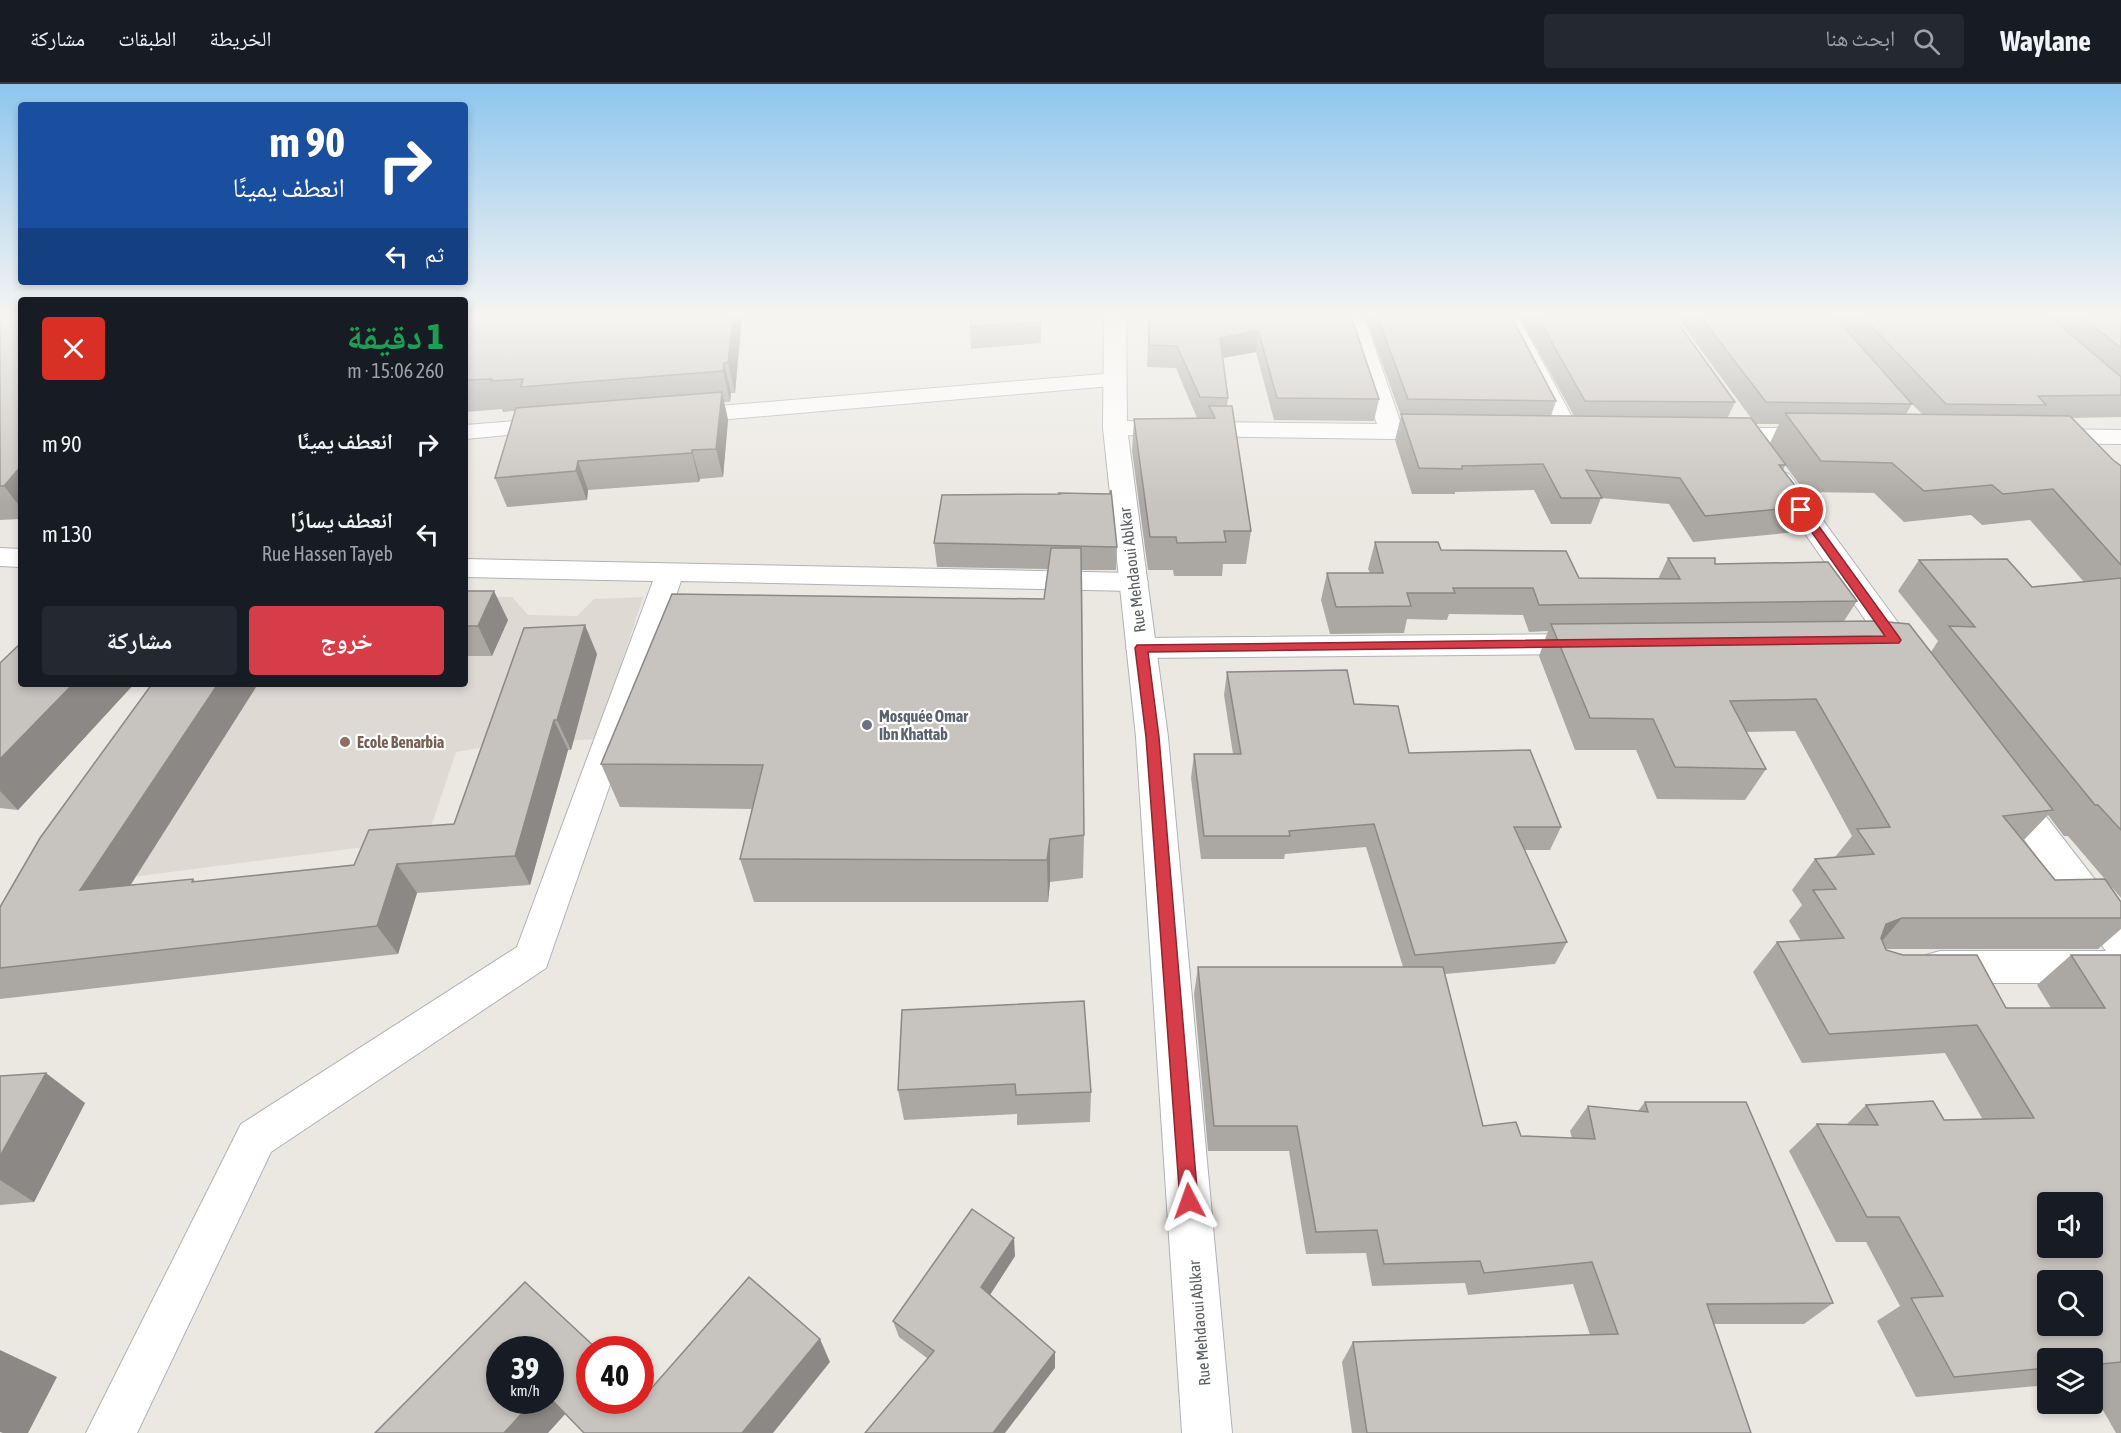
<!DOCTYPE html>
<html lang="ar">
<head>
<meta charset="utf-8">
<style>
	:root { --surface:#171b24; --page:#242831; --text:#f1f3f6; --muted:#9ea1a6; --line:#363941; --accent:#d73c49 }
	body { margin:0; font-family:"Asap Condensed","Noto Naskh Arabic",sans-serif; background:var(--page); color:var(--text); direction:rtl; height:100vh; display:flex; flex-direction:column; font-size:22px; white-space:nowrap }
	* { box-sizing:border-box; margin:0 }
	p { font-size:20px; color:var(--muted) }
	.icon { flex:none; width:33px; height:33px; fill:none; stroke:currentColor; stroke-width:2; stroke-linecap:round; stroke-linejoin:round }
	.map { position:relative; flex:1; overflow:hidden; direction:ltr }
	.details { position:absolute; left:18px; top:213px; width:450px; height:390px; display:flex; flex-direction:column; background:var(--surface); border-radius:6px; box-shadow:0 3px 9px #0003; direction:rtl }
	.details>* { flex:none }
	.top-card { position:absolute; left:18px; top:18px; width:450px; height:183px; border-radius:6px; box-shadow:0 3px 9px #0003; direction:rtl; background:#1a4fa0; color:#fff; overflow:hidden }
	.tools { position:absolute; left:2037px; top:1108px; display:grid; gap:12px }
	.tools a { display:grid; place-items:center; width:66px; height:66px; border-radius:6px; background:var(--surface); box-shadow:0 3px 9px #0003; font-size:30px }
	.speed { position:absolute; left:486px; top:1252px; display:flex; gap:12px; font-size:30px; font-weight:700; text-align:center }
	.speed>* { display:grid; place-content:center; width:78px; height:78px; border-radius:50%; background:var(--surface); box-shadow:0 3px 9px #0003; line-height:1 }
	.speed small { font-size:15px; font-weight:400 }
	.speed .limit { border:9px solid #d22; background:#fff; color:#111 }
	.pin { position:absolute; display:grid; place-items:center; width:51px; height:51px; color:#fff; margin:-26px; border:3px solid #fff; border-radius:50%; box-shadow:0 2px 6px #0007 }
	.me { position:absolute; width:66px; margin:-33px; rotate:356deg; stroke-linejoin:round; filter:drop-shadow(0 0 4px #0008) }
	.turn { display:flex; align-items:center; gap:21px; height:126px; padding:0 24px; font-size:27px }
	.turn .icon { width:78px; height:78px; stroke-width:2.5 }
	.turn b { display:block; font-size:42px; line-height:51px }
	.then { display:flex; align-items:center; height:57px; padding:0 24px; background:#0003; gap:12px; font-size:22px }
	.round { display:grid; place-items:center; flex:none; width:63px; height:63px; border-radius:6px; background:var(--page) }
	.head { display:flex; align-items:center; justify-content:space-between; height:102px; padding:0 24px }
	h1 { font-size:36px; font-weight:800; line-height:45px; color:#1e9e55 }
	.button { display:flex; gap:12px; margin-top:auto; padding:12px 24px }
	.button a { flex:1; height:69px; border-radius:6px; background:var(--accent); color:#fff; font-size:24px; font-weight:800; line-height:69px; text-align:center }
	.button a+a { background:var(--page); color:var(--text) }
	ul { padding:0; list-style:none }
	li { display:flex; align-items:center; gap:18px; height:90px; padding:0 24px }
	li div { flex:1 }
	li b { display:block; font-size:22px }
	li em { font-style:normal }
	header { display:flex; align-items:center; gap:36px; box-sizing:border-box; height:84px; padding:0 30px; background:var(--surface); border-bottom:2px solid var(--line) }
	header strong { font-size:28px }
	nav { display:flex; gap:33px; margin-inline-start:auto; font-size:21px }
	.search { width:420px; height:54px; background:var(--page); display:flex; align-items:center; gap:15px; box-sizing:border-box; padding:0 21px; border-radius:6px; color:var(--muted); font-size:22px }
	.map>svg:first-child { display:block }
	.education { fill:#ded9d3 }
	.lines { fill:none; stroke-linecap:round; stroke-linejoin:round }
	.street-casing { stroke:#afb3b6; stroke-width:2 }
	.secondary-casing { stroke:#aeb2b6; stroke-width:2 }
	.street { fill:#fff; fill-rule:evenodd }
	.secondary { fill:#fff; fill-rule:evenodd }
	.wall { fill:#aba8a3; fill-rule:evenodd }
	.shaded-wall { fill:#8b8885 }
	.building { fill:#c7c3be; stroke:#8b8885; stroke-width:1.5; fill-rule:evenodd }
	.route { fill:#d73c49; stroke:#8c272f; stroke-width:1.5 }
	.worship-dot { fill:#6b7280; stroke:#fff; stroke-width:2 }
	.education-dot { fill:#8d6e63; stroke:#fff; stroke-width:2 }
	.labels { text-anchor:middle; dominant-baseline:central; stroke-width:4.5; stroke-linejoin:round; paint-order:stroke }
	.street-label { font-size:16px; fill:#5a5e61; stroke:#fff }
	.worship-label { font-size:16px; font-weight:bold; fill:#5b616d; stroke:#fff; text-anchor:start }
	.education-label { font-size:16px; font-weight:bold; fill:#785e54; stroke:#fff; text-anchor:start }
</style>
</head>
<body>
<header>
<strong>Waylane</strong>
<div class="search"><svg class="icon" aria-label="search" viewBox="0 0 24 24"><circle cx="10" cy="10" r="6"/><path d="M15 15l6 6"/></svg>ابحث هنا</div>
<nav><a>الخريطة</a><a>الطبقات</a><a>مشاركة</a></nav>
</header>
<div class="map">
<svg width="2121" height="1349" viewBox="0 0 2121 1349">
	<rect width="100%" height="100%" fill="#ebe8e2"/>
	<!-- education -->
	<polygon class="education" points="465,513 512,513 528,531 577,532 594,515 643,513 597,655 497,661 456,668 427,755 39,805 185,600 465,600"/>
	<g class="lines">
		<!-- street casing -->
		<g class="street-casing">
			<g id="street">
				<polygon points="1342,232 1364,232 1401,340 1450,343 1453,348 1450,353 1441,355 1392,355 1115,351 1106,349 1103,344 1106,339 1115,337 1377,340"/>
				<polygon points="1496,232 1518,232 1581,350 1578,355 1569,357 1560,355 1557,350"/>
				<polygon points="1115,289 1123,291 1127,296 1123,301 683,339 675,337 671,332 675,327 683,325"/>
				<polygon points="554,334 563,336 566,341 563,346 465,355 465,341"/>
				<polygon points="1718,344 1819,344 1828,346 1831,351 1828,356 1819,358 1718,358 1709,356 1706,351 1709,346"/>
				<polygon points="2045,345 2121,346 2121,360 2045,359 2036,357 2033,352 2036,347"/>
				<polygon points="1780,387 1789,390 1918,566 1922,573 1918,580 1907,583 1896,580 1767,395 1771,390"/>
				<polygon points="0,464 21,465 21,483 0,482"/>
				<polygon points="465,475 1134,489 1144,492 1148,498 1144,504 1134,507 681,497 546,884 271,1068 137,1349 86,1349 241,1040 517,863 653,497 465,493"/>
				<polygon points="1587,550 1598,553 1602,560 1598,567 1587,570 1141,574 1130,571 1126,564 1130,557 1141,554"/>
				<polygon points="2008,695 2020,699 2121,829 2121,899 1940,899 1926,895 1921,883 1926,871 1940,867 2106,867 1996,717 1991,708 1996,699"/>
			</g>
		</g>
		<!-- secondary casing -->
		<g class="secondary-casing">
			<polygon id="secondary" points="1104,232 1126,232 1127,344 1168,653 1232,1349 1182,1349 1136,653 1103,344"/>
		</g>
		<!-- street -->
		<use href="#street" class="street"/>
		<!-- secondary -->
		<use href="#secondary" class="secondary"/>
	</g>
	<!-- wall -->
	<g class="wall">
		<polygon points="0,232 21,232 21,435 0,436"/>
		<polygon points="465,232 742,232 735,309 731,309 730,318 724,318 728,336 723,393 700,395 699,398 588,406 587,416 507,423 495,394 515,327 503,328 502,325 465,328"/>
		<polygon points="1149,232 1351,232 1379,315 1374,337 1274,336 1256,268 1223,274 1228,314 1227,322 1251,447 1246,480 1223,480 1222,492 1174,492 1173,486 1148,486 1132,367 1134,335 1197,334 1176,284 1147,283"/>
		<path d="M 1365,232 L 1511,232 L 1556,317 L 1551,332 L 1574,332 L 1519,232 L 1673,232 L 1735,318 L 1728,333 L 1751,334 L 1676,232 L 2121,232 L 2121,333 L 2072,334 L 2113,376 L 2121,382 L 2121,814 L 2068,752 L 2064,752 L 2048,731 L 2023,757 L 2055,796 L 2121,818 L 2121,845 L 2098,865 L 1886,865 L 1886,866 L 2006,924 L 2051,924 L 2037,901 L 2071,871 L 2121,871 L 2121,1349 L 2116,1349 L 2092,1307 L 2092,1275 L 2048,1275 L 2048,1301 L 1916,1313 L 1877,1237 L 1900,1222 L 1866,1158 L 1836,1158 L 1789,1067 L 1817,1040 L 1846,1041 L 1866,1021 L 1944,1036 L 1983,1036 L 1945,969 L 1802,979 L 1753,888 L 1777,858 L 1801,857 L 1789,837 L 1802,821 L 1792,806 L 1815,775 L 1835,773 L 1852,752 L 1795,647 L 1746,648 L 1766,685 L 1745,716 L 1657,715 L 1636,666 L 1575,666 L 1539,572 L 1548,547 L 1529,548 L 1523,531 L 1449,530 L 1447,536 L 1407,535 L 1404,549 L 1330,550 L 1321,516 L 1327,489 L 1370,489 L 1368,485 L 1375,458 L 1441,466 L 1579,494 L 1658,495 L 1668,474 L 1715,480 L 1857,517 L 1844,537 L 1931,568 L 1938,557 L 1898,507 L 1919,476 L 2032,503 L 2084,498 L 2030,436 L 1982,441 L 1971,431 L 1904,438 L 1874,409 L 1805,408 L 1785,381 L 1783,386 L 1811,422 L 1797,448 L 1693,458 L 1669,420 L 1601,414 L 1591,440 L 1551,440 L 1534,406 L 1455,408 L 1455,410 L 1412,410 L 1395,356 L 1401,332 ZM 1912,320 L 1922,330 L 1906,330 ZM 1756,340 L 1779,340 L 1770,359 Z"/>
		<polygon points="1041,238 1041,259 971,265 970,243"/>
		<polygon points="934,459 1117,463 1116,486 1082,486 1084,751 1083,794 1050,798 1048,818 754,818 740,775 753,725 620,723 601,680 1044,515 1048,485 937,483"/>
		<polygon points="465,507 508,536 492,572 465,572"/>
		<polygon points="597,570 571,666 568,666 530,801 417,809 398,870 0,915 0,823 130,801 193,795 196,798 354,781 454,740"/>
		<polygon points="0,579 21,600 134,600 18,726 0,724"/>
		<polygon points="1227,588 1354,620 1409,669 1561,743 1550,766 1524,766 1567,858 1555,880 1445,890 1483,1042 1521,1052 1572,1054 1570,1047 1588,1022 1638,1027 1645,1018 1833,1219 1804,1240 1714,1240 1751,1349 1352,1349 1342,1278 1353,1258 1590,1251 1573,1200 1468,1211 1465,1199 1372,1202 1366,1169 1306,1170 1289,1067 1208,1067 1194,910 1198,883 1403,883 1366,763 1285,770 1284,775 1201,775 1191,694 1194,670 1233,670 1224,611"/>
		<polygon points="902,926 1091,1008 1090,1038 1017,1041 1017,1030 904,1036 898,1006"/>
		<polygon points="0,992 85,1019 34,1118 0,1121"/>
		<polygon points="1015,1172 990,1211 1055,1268 1055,1284 927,1274 899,1253 893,1237"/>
	</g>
	<!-- shaded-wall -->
	<g class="shaded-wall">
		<polygon points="733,232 742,232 735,309 728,279"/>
		<polygon points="1258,246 1256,268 1217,275 1220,254"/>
		<polygon points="724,279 731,309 730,318 723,287"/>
		<polygon points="722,308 728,336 723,393 716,365"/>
		<polygon points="692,366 700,395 699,398 692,369"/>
		<polygon points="578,377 588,406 587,416 576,387"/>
		<polygon points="21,382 21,424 4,402"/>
		<polygon points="494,507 508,536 492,572 478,542"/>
		<polygon points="585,541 597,570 571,666 557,636"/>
		<polygon points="73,600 134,600 18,726 0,707 0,675"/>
		<polygon points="218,600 258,600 109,835 80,806"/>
		<polygon points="554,636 568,666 530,801 515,772"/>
		<polygon points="1050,755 1050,798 1048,818 1047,776"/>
		<polygon points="397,780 417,809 398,870 377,842"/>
		<polygon points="1902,834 1875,865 1886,840"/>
		<polygon points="46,989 85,1019 34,1118 0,1096 0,1072"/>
		<polygon points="1014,1154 1015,1172 984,1220 981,1203"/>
		<polygon points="820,1255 830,1278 773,1349 742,1349"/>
		<polygon points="0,1266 57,1293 28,1349 3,1349 0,1348"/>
		<polygon points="1055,1268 1055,1284 1005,1349 993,1349"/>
		<polygon points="550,1313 567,1328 548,1349 504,1349 533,1317 550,1317"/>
	</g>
	<!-- building -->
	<g class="building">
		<polygon points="0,232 21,232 21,382 4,402 0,402"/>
		<polygon points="465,232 733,232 728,279 724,279 723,287 521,303 523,295 491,297 492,295 465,296"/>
		<polygon points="971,232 1040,232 1041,238 970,243"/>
		<polygon points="1149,232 1351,232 1379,315 1277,314 1258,246 1220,254 1228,314 1200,313 1177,262 1149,261"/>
		<polygon points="1377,232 1511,232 1556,317 1408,315"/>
		<polygon points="1537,232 1673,232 1735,318 1585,317"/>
		<polygon points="1700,232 1834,232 1912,320 1766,318"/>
		<polygon points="1862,232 2049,232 2121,293 2121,311 2038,312 2046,321 1946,320"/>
		<polygon points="2081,232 2121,232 2121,264"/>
		<polygon points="722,308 716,365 692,366 692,369 578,377 576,387 495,394 516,324"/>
		<polygon points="1209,322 1232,322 1251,447 1224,447 1226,458 1177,459 1176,453 1150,453 1134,335 1215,334"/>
		<polygon points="1785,329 2070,332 2113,376 2121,382 2121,481 2053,405 2003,410 1992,401 1924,407 1892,379 1821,377"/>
		<polygon points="1401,330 1751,334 1786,381 1779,381 1811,422 1705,432 1680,394 1586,386 1602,414 1561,414 1543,380 1462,382 1462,385 1419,384"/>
		<polygon points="1111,406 1117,463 934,459 942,411 1060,410 1059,409 1110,410"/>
		<polygon points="1375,458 1438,458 1441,466 1566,467 1579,494 1680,495 1668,474 1715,474 1715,480 1828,478 1857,517 1539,521 1533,504 1453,504 1455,509 1407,509 1411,522 1336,523 1327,489 1383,489"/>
		<polygon points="1051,464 1081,464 1084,751 1050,755 1047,776 740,775 763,681 601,680 672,510 1044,515"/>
		<polygon points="2007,475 2032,503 2121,494 2121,746 2098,721 2095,721 1949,542 1975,543 1919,476"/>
		<polygon points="465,507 494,507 478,542 465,542"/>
		<path d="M 1878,537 L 1909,540 L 2053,726 L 2003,732 L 2055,796 L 2105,795 L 2121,818 L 2121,834 L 1902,834 L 1886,840 L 1881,854 L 1886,866 L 1903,871 L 1977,871 L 2006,924 L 2105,924 L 2071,871 L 2121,871 L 2121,1278 L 2092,1281 L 2092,1275 L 2048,1275 L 2048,1284 L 1954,1293 L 1911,1214 L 1943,1212 L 1899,1133 L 1867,1133 L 1817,1040 L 1878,1041 L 1866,1021 L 1933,1017 L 1944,1036 L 2034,1034 L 1977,941 L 1829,950 L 1777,858 L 1844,854 L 1813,806 L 1836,805 L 1815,775 L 1874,770 L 1857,745 L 1890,743 L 1816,615 L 1730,617 L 1766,685 L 1675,683 L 1653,635 L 1590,634 L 1551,540 ZM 2048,1119 L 2092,1119 L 2092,1164 L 2048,1164 ZM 2048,1197 L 2092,1197 L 2092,1242 L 2048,1242 Z"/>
		<polygon points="585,541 557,636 554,636 515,772 397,780 377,842 0,884 0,823 40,754 152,600 218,600 80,806 193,795 192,798 354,781 369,746 454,740 524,544"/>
		<polygon points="21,559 21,600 73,600 0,675 0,579"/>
		<polygon points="1347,586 1354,620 1398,622 1409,669 1530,666 1561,743 1514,743 1567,858 1415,871 1374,740 1289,747 1290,752 1204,752 1194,670 1241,670 1227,588"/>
		<polygon points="1198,883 1443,883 1483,1042 1516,1038 1521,1052 1595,1055 1588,1022 1648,1028 1645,1018 1746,1018 1833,1219 1707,1220 1751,1349 1367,1349 1353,1258 1618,1250 1592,1178 1484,1189 1480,1177 1384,1180 1377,1146 1316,1148 1297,1042 1214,1042"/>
		<polygon points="1084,917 1091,1008 1016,1011 1015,1000 898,1006 902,926"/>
		<polygon points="46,989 0,1072 0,992"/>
		<polygon points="972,1125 1014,1154 981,1203 1055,1268 993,1349 865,1349 934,1267 893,1237"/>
		<polygon points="749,1193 820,1255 742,1349 584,1349 550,1314 550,1266 500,1266 500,1317 533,1317 504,1349 375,1349 525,1198 598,1266 590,1266 590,1317 640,1317 640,1299 649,1307"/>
	</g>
	<!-- sky -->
	<linearGradient id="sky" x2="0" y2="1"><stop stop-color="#8ec6ee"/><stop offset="0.55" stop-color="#f6f5f2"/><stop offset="1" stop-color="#f6f5f2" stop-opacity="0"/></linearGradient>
	<rect width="2121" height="421" fill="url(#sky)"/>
	<!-- route -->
	<polygon class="route" points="1801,422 1805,423 1899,553 1901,556 1899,559 1148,568 1159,653 1198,1117 1196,1124 1189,1126 1183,1124 1180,1117 1146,653 1135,564 1137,561 1885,552 1796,426"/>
	<!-- markers -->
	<circle class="worship-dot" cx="867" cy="641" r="6"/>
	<circle class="education-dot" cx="345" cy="658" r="6"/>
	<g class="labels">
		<!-- street labels -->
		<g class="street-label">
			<text transform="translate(1132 486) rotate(-97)">Rue Mehdaoui Ablkar</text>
			<text transform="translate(1199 1239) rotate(-95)">Rue Mehdaoui Ablkar</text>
		</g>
		<!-- worship labels -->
		<g class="worship-label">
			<text x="879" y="632">Mosquée Omar<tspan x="879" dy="18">Ibn Khattab</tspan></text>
		</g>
		<!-- education labels -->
		<g class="education-label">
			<text x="357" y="658">Ecole Benarbia</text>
		</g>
	</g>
</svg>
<div class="tools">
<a><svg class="icon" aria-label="sound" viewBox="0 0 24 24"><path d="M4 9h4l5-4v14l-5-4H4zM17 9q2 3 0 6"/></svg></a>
<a><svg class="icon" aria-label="search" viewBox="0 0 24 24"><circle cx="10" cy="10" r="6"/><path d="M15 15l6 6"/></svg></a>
<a><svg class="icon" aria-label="layers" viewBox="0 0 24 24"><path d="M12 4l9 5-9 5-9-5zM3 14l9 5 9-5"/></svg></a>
</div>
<div class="speed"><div>39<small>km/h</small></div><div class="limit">40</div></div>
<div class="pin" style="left:1801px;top:426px;background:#d93025"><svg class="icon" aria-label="arrive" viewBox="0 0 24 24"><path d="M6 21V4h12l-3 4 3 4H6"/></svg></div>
<svg class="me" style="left:1189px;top:1117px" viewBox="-20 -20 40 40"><path d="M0-17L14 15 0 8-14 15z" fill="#d73c49" stroke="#fff" stroke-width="4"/></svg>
<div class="top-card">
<div class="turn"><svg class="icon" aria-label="right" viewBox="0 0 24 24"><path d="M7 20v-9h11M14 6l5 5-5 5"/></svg><div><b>90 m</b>انعطف يمينًا</div></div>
<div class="then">ثم<svg class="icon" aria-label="left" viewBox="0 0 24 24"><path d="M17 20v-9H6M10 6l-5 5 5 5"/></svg></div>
</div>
<section class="details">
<div class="head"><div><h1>1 دقيقة</h1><p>260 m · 15:06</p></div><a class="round" style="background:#d93025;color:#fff"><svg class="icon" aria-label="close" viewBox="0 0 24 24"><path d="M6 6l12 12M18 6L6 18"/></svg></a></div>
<ul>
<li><svg class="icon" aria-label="right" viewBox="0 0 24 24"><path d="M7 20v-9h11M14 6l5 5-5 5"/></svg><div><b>انعطف يمينًا</b></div><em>90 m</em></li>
<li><svg class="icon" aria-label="left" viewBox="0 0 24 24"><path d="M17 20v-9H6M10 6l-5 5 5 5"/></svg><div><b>انعطف يسارًا</b><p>Rue Hassen Tayeb</p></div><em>130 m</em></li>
</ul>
<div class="button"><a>خروج</a><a>مشاركة</a></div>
</section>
</div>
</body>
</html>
